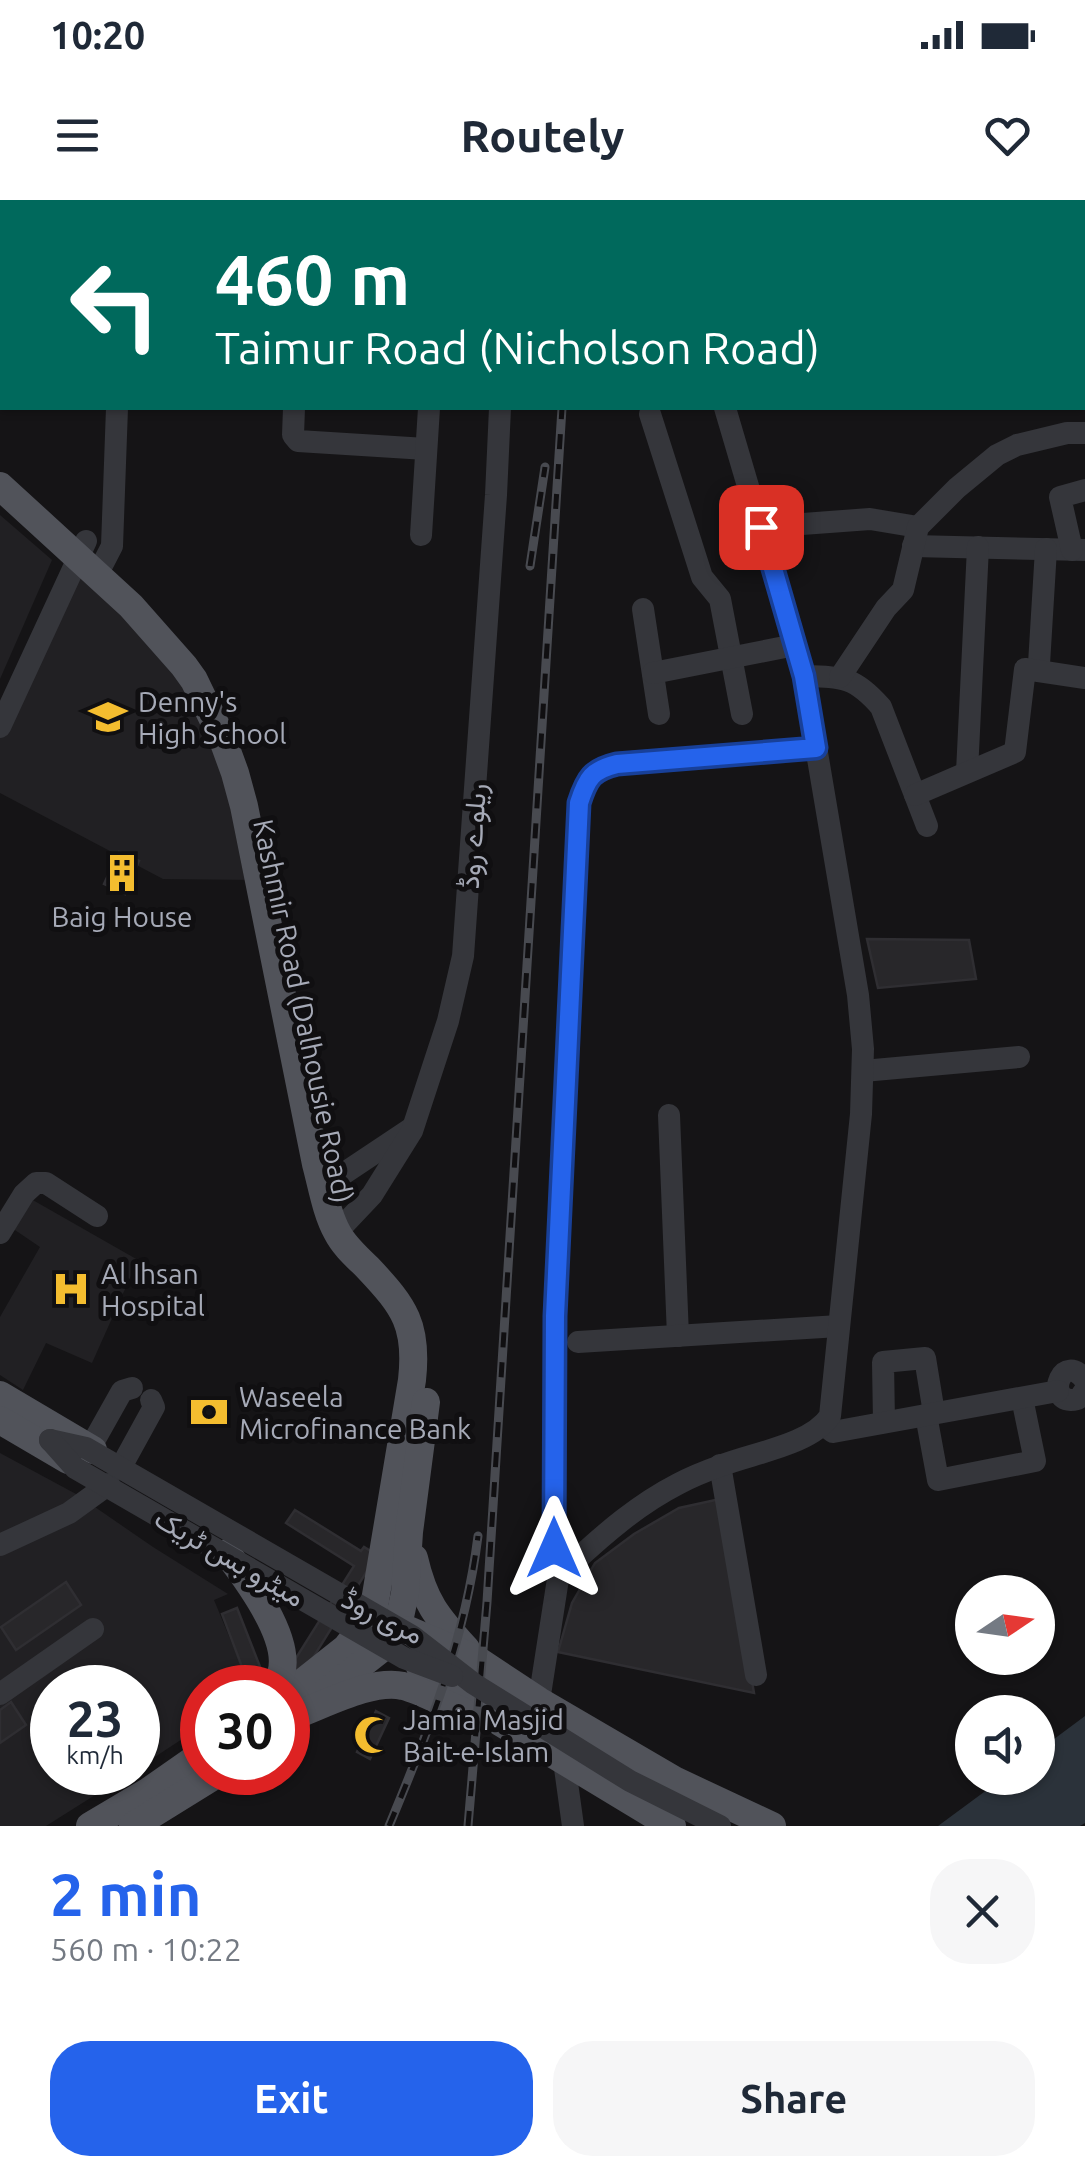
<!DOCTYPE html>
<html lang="en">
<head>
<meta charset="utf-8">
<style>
	:root { --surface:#fff; --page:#f6f6f7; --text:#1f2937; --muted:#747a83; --accent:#2563eb }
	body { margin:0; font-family:Ubuntu,Vazirmatn,sans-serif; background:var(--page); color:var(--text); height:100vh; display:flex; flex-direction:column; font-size:38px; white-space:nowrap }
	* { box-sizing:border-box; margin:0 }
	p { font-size:32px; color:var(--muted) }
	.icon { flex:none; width:55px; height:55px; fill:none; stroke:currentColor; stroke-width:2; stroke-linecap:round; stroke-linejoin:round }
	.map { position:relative; height:1626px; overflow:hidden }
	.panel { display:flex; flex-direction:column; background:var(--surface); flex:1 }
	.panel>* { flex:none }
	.guide { position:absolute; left:0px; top:0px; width:1085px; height:210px; box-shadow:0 2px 8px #0004; background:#00695c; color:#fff; overflow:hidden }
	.needle { width:65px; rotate:77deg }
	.tools { position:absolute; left:955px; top:1375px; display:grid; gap:20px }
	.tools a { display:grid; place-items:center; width:100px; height:100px; border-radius:50%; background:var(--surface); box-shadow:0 2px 8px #0004; font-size:50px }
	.speed { position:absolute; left:30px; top:1465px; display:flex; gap:20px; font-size:50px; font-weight:700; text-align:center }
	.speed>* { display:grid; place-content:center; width:130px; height:130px; border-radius:50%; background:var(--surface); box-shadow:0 2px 8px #0004; line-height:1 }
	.speed small { font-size:25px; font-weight:400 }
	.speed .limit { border:15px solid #d22; background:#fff; color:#111 }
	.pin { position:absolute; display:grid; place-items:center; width:85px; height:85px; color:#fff; margin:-42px; border-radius:20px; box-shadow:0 5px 15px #0006 }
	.me { position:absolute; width:110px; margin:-55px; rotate:0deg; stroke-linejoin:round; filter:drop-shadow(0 0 8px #0008) }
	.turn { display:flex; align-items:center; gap:35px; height:210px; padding:0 50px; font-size:45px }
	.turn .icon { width:130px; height:130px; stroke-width:2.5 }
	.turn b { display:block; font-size:70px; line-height:85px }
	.round { display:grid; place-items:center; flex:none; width:105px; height:105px; border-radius:40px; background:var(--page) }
	.head { display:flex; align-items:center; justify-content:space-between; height:170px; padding:0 50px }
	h1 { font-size:60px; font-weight:600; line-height:75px; color:var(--accent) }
	.cta { display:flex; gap:20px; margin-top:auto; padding:20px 50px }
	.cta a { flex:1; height:115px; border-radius:40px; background:var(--accent); color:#fff; font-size:40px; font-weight:600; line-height:115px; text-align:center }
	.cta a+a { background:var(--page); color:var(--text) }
	.status { display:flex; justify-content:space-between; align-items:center; height:70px; padding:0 50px; background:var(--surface); direction:ltr }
	.status svg { height:28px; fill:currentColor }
	header { display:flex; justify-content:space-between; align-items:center; height:130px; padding:0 50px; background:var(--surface); font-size:45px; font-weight:600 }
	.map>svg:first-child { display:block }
	.built { fill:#212023 }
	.water { fill:#2b323a }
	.building { fill:#28272a; stroke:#2f2e32; stroke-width:2.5 }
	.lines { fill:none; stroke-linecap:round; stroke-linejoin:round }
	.minor { stroke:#35363b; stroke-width:22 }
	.major { stroke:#51535a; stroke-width:28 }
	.rail-casing { stroke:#484a50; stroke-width:9 }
	.rail { stroke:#100f11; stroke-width:5; stroke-dasharray:15; stroke-linecap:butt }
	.minor-bridge { stroke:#35363b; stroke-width:22 }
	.route-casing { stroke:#184099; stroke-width:25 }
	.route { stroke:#2563eb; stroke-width:18 }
	.labels { text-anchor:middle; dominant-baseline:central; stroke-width:10; stroke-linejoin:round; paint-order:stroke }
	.poi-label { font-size:28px; fill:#a6aab7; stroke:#100f11; text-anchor:start }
	.street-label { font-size:28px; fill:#a6aab7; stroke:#100f11 }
</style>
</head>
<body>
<div class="status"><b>10:20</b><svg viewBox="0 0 49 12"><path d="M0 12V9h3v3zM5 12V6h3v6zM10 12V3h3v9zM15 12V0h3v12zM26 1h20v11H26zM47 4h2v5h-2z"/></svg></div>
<header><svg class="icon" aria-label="menu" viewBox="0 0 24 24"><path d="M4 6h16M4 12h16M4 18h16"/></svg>Routely<svg class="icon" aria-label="heart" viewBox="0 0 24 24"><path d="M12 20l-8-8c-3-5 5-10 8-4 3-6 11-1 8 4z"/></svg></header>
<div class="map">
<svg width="1085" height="1626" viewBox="0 0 1085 1626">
	<rect width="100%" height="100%" fill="#151416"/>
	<!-- built -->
	<g class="built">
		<polygon points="0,315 52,360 0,479"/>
		<polygon points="78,357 184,466 260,680 163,679 0,593 0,525"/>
		<polygon points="31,999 138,1060 92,1163 46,1143 23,1190 0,1175 0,1117 40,1047 12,1028"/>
		<polygon points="0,1253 76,1294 153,1347 228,1394 214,1400 250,1487 202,1488 202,1526 138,1568 138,1488 52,1488 52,1572 130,1573 46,1626 0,1626"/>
	</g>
	<!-- water -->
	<polygon class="water" points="1085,1516 1085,1623 1080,1626 938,1626 1003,1578 1038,1578 1038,1551"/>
	<!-- building -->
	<g class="building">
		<polygon points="119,652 139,661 125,694 104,684"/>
		<polygon points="867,739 969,740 976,779 878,788"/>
		<polygon points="720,1299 754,1493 558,1452 572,1403 595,1363 634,1334 679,1308"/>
		<polygon points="295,1310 361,1351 364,1347 377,1355 296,1485 288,1488 250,1488 222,1414 237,1408 266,1482 286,1474 354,1366 286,1323"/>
		<polygon points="66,1382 81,1405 16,1450 1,1427"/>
		<polygon points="11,1502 26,1525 0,1543 0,1510"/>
		<polygon points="376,1511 389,1518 370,1559 357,1552"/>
	</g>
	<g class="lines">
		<!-- minor -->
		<g class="minor">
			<polyline points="206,0 249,2"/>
			<polyline points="342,0 342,2"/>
			<polyline points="861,0 861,2"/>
			<polyline points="979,0 980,2"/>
			<polyline points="126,2 127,0"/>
			<polyline points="532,2 535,0"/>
			<polyline points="627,2 627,0"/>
			<polyline points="0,4 2,5"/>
			<polyline points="1082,34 1085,34"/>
			<polyline points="1082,103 1085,120"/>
			<polyline points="294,208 293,235 298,241 426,249"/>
			<polyline points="650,214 702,377 720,399 742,514"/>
			<polyline points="761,327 870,319 918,327"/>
			<polyline points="421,335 429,208"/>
			<polyline points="913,346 1085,350"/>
			<polyline points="1072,350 1060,297 1085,290"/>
			<polyline points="97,375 112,346 117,208"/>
			<polyline points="643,409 659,514"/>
			<polyline points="1039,464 1046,349"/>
			<polyline points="653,473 795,445"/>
			<path d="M 804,476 C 843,477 855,477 881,507 L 927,626"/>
			<polyline points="840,477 886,408 903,390 918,327 957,288 997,255 1017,245 1067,233 1085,233"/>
			<polyline points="0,527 86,341"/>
			<polyline points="967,572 978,347"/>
			<polyline points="915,595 1015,552 1025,469 1085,478"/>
			<polyline points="863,871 1019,857"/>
			<polyline points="669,915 678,1136"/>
			<polyline points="321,982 337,978 412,928"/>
			<polyline points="337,1032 372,995 412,931 448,821 463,756 496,295 500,208"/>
			<polyline points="0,1033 24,994 36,983 46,983 97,1016"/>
			<polyline points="578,1142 839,1126"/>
			<path d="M 1085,1180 C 1063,1151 1045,1198 1071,1200 C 1080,1200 1081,1196 1085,1190"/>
			<polyline points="926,1215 938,1280 1035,1261 1022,1198"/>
			<polyline points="884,1222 883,1162 925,1158 934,1213"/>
			<polyline points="824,1225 833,1232 1058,1191"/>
			<polyline points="90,1248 122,1191 132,1188"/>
			<polyline points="720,1265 756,1475"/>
			<polyline points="121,1267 154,1207 151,1200"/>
			<polyline points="0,1345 69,1313 109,1284"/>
			<path d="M 560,1366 L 556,1357 L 554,1347 L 555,1116 L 579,603 C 587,578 592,571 617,563 L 816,548"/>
			<polyline points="0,1494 93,1429"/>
			<path d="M 539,1501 L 560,1366 L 573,1363 C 605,1333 639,1304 678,1284 C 691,1277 706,1271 720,1266 C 752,1253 811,1245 830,1216 L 861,914 L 863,849 L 858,795 L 804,476 L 725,208"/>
			<polyline points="564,1561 573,1626"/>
		</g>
		<!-- major -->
		<g class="major">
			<path d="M 0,286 L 131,406 L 184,466 L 194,480 L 223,540 L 235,573 L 244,606 L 316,964 C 322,986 326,1012 337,1032 C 344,1046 357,1057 368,1068 C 405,1107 418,1126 412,1180 L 373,1413 L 346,1448 L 288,1494"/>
			<polyline points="0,1195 93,1250"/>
			<polyline points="0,1220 68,1260"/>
			<path d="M 227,1353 C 247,1379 292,1439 281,1474 C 281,1475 274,1486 273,1488"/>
			<path d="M 414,1358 C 424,1402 437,1417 466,1449"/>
			<polyline points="398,1426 405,1393 409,1332 426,1202"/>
			<polyline points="408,1430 474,1458 539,1501 676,1581 772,1626"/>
			<polyline points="420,1467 500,1522 672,1626"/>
			<polyline points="321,1496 386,1445"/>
			<path d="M 296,1515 C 326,1504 372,1479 403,1486 C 423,1491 442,1503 462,1511"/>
			<polyline points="90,1626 149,1591 202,1554"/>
			<polyline points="133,1626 220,1572"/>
		</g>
		<!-- rail casing -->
		<g class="rail-casing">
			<g id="rail">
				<polyline points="562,2 562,0"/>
				<polyline points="585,2 585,0"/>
				<polyline points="530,366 545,267"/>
				<path d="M 389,1626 C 429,1530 465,1440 478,1336"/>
				<polyline points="468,1626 487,1402 562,208"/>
			</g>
		</g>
		<!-- rail -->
		<use href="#rail" class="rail"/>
		<!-- minor-bridge -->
		<g class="minor-bridge">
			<polyline points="50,1240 86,1248 412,1436 474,1484 630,1581 720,1626"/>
			<polyline points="50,1240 75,1268 404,1458 452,1476"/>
		</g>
	</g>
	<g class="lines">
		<!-- route casing -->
		<g class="route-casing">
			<path id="route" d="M 554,1348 L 555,1116 L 579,603 C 587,578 592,570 617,564 L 816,548 L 804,476 L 761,327"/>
		</g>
		<!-- route -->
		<use href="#route" class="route"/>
	</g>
	<!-- icons -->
	<defs>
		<g id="school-bare" transform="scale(3)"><path d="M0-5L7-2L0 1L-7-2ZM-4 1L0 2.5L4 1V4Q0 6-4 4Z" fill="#f4bd2f" stroke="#100f11" stroke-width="2.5" paint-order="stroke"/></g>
		<g id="building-bare" transform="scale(3)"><path d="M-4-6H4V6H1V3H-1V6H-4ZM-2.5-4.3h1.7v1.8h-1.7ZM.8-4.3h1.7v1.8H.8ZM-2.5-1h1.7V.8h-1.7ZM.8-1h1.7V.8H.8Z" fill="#f4bd2f" stroke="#100f11" stroke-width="2.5" paint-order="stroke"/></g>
		<g id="hospital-bare" transform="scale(3)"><path d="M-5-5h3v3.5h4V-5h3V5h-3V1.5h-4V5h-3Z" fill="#f4bd2f" stroke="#100f11" stroke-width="2.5" paint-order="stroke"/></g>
		<g id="bank-bare" transform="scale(3)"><path d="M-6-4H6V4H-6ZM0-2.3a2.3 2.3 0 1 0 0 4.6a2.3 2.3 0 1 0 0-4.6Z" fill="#f4bd2f" stroke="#100f11" stroke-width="2.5" paint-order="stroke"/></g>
		<g id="mosque-bare" transform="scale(3)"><path d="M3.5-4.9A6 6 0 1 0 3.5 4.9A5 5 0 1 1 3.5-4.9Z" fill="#f4bd2f" stroke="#100f11" stroke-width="2.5" paint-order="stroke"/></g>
	</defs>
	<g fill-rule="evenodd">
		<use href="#school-bare" x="108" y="517"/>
		<use href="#building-bare" x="122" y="673"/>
		<use href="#hospital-bare" x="71" y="1089"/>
		<use href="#bank-bare" x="209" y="1212"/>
		<use href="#mosque-bare" x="373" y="1535"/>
	</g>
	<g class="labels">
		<!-- poi labels -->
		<g class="poi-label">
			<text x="138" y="501">Denny's<tspan x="138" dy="32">High School</tspan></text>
			<text x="122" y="716" text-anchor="middle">Baig House</text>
			<text x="101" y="1073">Al Ihsan<tspan x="101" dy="32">Hospital</tspan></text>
			<text x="239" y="1196">Waseela<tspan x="239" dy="32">Microfinance Bank</tspan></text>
			<text x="403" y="1519">Jamia Masjid<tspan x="403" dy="32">Bait-e-Islam</tspan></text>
		</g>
		<!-- street labels -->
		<g class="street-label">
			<text transform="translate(472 636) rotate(-86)">ریلوے روڈ</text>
			<text transform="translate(304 811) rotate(78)">Kashmir Road (Dalhousie Road)</text>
			<text transform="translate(230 1357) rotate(30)">میٹرو بس ٹریک</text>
			<text transform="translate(383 1416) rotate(27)">مری روڈ</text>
		</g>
	</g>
</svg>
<div class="tools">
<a><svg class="needle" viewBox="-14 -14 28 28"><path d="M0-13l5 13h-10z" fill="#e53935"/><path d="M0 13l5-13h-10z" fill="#747a83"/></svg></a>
<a><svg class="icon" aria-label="sound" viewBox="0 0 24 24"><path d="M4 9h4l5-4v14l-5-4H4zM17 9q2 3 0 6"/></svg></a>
</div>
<div class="speed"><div>23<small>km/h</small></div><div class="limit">30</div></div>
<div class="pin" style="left:761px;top:327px;background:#d93025"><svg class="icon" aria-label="arrive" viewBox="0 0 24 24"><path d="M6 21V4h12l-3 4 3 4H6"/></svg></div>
<svg class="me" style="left:554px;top:1348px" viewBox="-20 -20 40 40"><path d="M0-17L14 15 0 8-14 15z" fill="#2563eb" stroke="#fff" stroke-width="4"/></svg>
<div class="guide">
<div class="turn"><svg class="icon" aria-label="left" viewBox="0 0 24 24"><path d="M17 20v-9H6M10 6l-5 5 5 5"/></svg><div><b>460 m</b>Taimur Road (Nicholson Road)</div></div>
</div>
</div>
<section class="panel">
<div class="head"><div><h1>2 min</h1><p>560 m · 10:22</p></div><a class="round"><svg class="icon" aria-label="close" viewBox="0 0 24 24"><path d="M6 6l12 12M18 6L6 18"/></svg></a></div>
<div class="cta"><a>Exit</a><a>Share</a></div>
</section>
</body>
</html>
